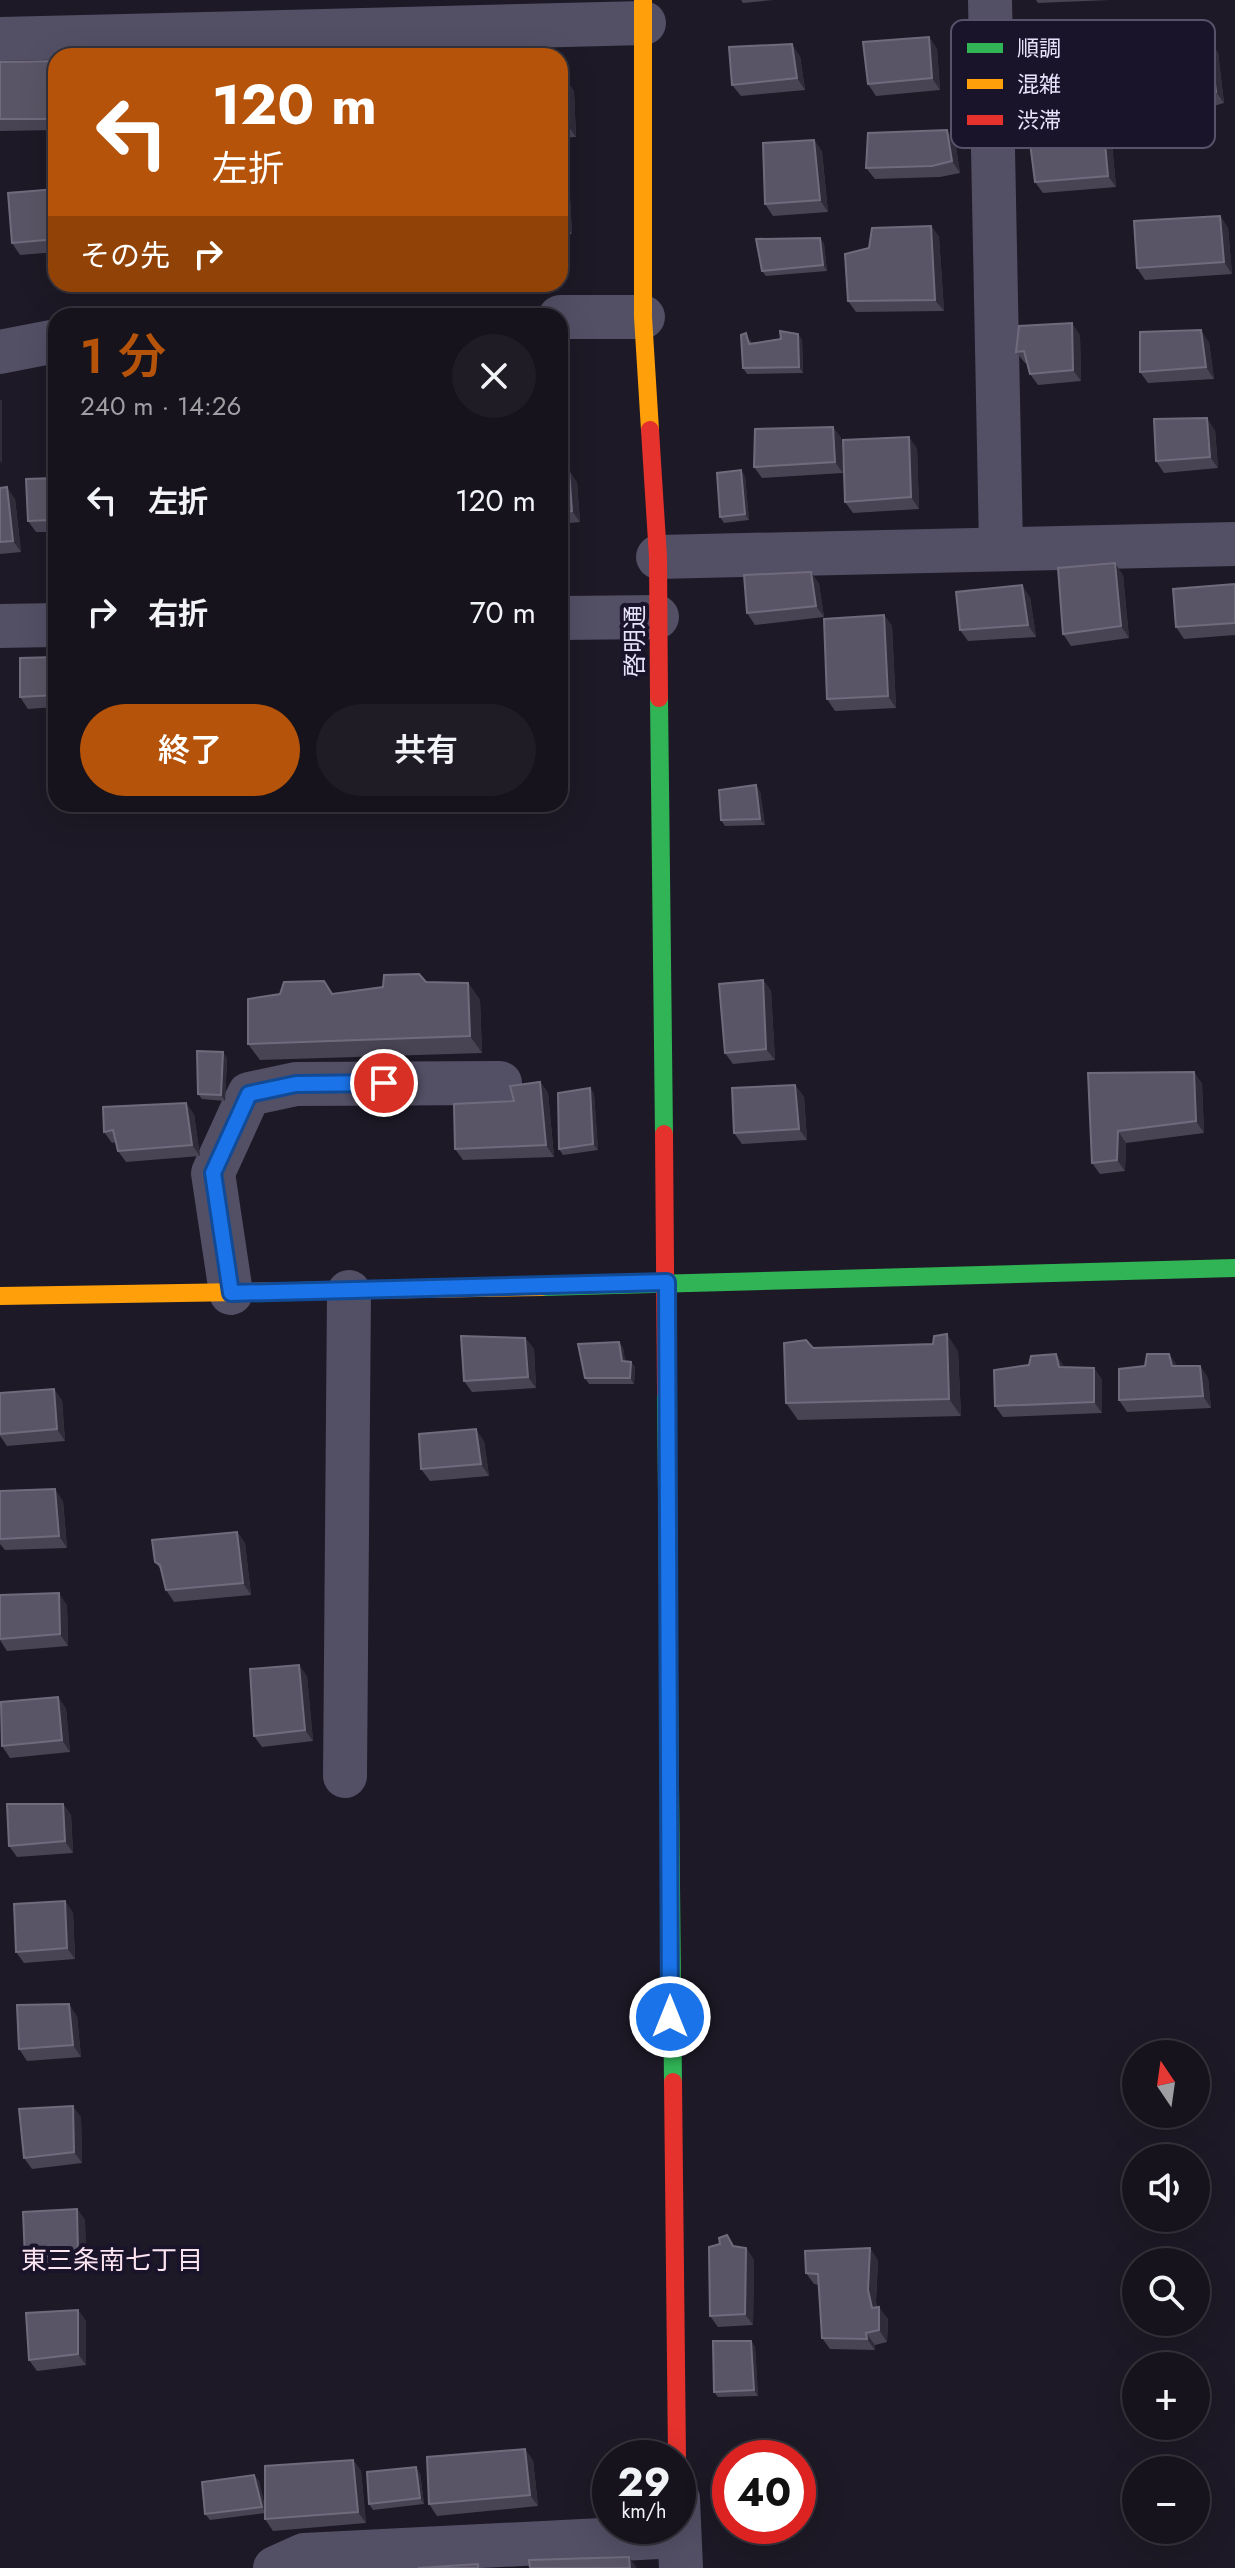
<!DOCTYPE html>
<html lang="ja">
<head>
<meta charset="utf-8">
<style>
	:root { --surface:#16131c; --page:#1f1c25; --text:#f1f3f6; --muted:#9e9ea3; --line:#35323b; --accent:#b45309 }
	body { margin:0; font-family:Jost,"Noto Sans JP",sans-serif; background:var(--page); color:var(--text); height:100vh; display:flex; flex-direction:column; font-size:30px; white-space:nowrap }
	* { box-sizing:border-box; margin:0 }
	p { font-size:26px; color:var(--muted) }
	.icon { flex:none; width:44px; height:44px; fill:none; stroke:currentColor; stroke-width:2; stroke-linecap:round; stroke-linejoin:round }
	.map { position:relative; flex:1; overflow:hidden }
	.sheet { position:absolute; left:48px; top:308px; width:520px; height:504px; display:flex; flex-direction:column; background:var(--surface); border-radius:24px; box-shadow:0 8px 32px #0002,0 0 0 2px var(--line) }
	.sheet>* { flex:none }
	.guide { position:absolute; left:48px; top:48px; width:520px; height:244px; border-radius:24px; box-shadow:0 8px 32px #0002,0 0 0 2px var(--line); background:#b45309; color:#fff; overflow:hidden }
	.needle { width:52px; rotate:347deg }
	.fabs { position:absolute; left:1122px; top:2040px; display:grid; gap:16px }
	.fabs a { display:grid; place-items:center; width:88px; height:88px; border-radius:50%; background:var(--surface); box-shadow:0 8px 32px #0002,0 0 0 2px var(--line); font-size:40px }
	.speed { position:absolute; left:592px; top:2440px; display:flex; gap:16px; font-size:40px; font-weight:700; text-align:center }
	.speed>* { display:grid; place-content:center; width:104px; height:104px; border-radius:50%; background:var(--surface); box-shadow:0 8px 32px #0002,0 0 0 2px var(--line); line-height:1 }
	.speed small { font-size:20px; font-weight:400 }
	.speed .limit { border:12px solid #d22; background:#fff; color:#111 }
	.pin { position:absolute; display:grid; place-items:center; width:68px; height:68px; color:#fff; margin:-34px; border:4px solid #fff; border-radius:50%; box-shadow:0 2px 8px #0007 }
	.me { position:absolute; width:88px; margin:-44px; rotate:0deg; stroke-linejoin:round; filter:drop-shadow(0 0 6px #0008) }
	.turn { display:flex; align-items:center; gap:28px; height:168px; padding:0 32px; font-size:36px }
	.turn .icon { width:104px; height:104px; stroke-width:2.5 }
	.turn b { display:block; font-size:56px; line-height:68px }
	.then { display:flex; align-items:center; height:76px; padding:0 32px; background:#0003; gap:16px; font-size:30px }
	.round { display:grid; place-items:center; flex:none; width:84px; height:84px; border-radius:42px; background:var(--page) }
	.overview { display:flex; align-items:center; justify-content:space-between; height:136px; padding:0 32px }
	h1 { font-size:48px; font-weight:600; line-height:60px; color:var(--accent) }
	.action { display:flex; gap:16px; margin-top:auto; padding:16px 32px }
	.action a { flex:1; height:92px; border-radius:48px; background:var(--accent); color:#fff; font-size:32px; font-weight:600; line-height:92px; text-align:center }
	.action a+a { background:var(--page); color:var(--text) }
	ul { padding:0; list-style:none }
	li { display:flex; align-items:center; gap:24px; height:112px; padding:0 32px }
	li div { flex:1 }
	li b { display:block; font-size:30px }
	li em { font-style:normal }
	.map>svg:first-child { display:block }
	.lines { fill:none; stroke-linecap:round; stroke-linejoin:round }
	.street { stroke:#534f65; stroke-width:44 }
	.fast { stroke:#30b455; stroke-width:18 }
	.slow { stroke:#ff9f0a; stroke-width:18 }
	.jam { stroke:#e5322d; stroke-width:18 }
	.wall { fill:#484454 }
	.shaded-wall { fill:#302c3a }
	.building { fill:#595566; stroke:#6f6b7d; stroke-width:2 }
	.route-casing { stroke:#114b97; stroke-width:20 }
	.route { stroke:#1a73e8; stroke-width:14 }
	.labels { text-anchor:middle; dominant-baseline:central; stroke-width:8; stroke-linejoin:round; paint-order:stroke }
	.street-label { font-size:24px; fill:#e7e1fc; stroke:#1a142b }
	.neighbourhood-label { font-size:26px; fill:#fce3f0; stroke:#1a142b }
	.key { fill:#1a142b; stroke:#58526a; stroke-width:2 }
	.key-label { font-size:22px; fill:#e7e1fc }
</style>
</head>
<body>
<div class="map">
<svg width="1235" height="2568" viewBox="0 0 1235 2568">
	<rect width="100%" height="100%" fill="#1d1926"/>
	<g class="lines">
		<!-- street -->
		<g class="street">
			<polyline points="990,0 1001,547"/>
			<polyline points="0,39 644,23"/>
			<polyline points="560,317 643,317"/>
			<polyline points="0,352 56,341"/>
			<polyline points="658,557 1235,544"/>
			<polyline points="560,618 657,617"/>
			<polyline points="0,626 56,625"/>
			<polyline points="231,1293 213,1173 249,1094 296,1084 500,1083"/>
			<polyline points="345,1776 349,1292"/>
			<polyline points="678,2499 681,2568"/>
			<polyline points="275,2568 304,2555 679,2536"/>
		</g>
		<!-- fast -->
		<g class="fast">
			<polyline points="659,698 664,1134"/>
			<polyline points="542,1287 1235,1268"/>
			<polyline points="666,1393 673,2082"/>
		</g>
		<!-- slow -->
		<g class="slow">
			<polyline points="643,0 643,317 650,430"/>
			<polyline points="0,1296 542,1287"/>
		</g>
		<!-- jam -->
		<g class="jam">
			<polyline points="650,430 658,557 659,698"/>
			<polyline points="664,1134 666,1393"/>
			<polyline points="673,2082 677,2458"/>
		</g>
	</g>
	<!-- wall -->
	<g class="wall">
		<polygon points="741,0 773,0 743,3"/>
		<polygon points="1036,0 1110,0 1038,3"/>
		<polygon points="929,37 937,49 940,90 876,96 868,84"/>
		<polygon points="1064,43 1072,55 1076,99 1027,97 1019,86 1033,49"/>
		<polygon points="1218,52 1224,103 1203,109 1204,119 1146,121 1138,110"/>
		<polygon points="800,56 805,90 741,96 732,85"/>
		<polygon points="56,61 56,130 0,131 0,62"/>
		<polygon points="560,80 566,80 574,91 576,137 560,138"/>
		<polygon points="814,140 822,152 828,212 773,216 765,204"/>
		<polygon points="955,141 960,173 940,177 875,179 866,168"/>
		<polygon points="1112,144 1116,187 1043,193 1035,182"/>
		<polygon points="560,168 569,179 572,234 560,235"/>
		<polygon points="56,189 56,252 20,255 12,243"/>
		<polygon points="1220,216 1228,228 1232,274 1145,280 1137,268"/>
		<polygon points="931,226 939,237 944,311 856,312 848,301 869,248"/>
		<polygon points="820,238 824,244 827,271 766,276 762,271"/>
		<polygon points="798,334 802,340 803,373 747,374 743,368 750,339 751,343 781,339"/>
		<polygon points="1080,335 1081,381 1038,385 1030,374 1027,363 1025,363 1016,352"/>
		<polygon points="1209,342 1214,379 1148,383 1140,372"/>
		<polygon points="560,367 562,370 566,427 560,427"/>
		<polygon points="833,427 841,438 843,473 762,478 754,467"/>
		<polygon points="1215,430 1218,468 1164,473 1156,461"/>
		<polygon points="917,448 919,509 853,513 845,502"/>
		<polygon points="560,471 577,482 580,522 560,524"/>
		<polygon points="745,476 749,520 724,523 720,517"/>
		<polygon points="56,478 56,538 52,532 36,532 28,521"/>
		<polygon points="0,488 15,499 21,552 0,554"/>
		<polygon points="811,572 819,584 824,617 755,625 747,613"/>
		<polygon points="1123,575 1129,638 1071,646 1063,634"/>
		<polygon points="1235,584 1235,635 1184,639 1176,627"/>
		<polygon points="1030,597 1036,637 968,641 960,630"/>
		<polygon points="884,615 892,626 896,708 835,711 827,699"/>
		<polygon points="56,657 56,707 28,709 20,697"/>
		<polygon points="760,791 765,825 725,826 721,820"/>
		<polygon points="763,980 771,991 775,1060 733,1064 725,1053"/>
		<polygon points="324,981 333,994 426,982 468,983 480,1000 482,1053 260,1060 248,1044 280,994"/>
		<polygon points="227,1058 225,1101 202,1099 198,1094"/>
		<polygon points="1194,1072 1202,1084 1204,1133 1126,1143 1125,1171 1100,1174 1092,1163 1088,1073"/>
		<polygon points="540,1082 548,1093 554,1157 463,1160 455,1149"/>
		<polygon points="795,1085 804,1097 807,1140 742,1144 734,1133"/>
		<polygon points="590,1088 594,1094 598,1150 563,1155 559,1149"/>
		<polygon points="194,1114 200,1156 126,1162 118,1151 116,1142 112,1143 104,1132"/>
		<polygon points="525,1338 534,1349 536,1388 472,1392 464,1381"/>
		<polygon points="619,1342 623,1348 625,1361 631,1362 635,1367 634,1384 589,1384 585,1378"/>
		<polygon points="933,1344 958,1351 961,1416 798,1420 786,1403 813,1348"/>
		<polygon points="1029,1365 1094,1368 1102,1380 1102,1413 1003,1417 995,1406"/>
		<polygon points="1177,1365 1177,1366 1200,1366 1208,1378 1211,1408 1127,1412 1119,1400"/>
		<polygon points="0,1393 62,1400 65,1441 7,1446 0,1436"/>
		<polygon points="484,1441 489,1476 430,1481 421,1469"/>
		<polygon points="0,1491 63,1501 67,1548 5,1550 0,1544"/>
		<polygon points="237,1532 245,1543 251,1595 174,1602 166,1590 162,1571 155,1562"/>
		<polygon points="0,1595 67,1605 68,1646 7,1651 0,1640"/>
		<polygon points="307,1676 313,1741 262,1747 254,1736"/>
		<polygon points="58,1697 66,1709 70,1752 10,1758 2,1746"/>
		<polygon points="63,1804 71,1815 73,1853 17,1857 9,1846"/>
		<polygon points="65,1901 73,1913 75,1959 24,1963 16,1952"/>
		<polygon points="77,2016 81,2057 27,2061 19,2049"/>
		<polygon points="81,2117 82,2163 32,2169 24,2158"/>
		<polygon points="77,2209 85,2220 86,2264 33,2271 25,2259"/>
		<polygon points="735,2247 746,2248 754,2260 753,2325 718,2327 710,2316"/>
		<polygon points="878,2260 876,2302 877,2307 888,2319 887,2342 875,2345 875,2350 830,2349 822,2338 819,2285 814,2284 806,2273"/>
		<polygon points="78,2310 86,2321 86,2365 37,2371 29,2360"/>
		<polygon points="751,2341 755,2347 758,2396 718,2397 714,2392"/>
		<polygon points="353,2460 361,2471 366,2523 273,2531 265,2519 265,2513 210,2520 205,2514 254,2475 259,2481 265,2507"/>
		<polygon points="533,2460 538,2506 437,2516 429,2504"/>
		<polygon points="420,2473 424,2504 373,2510 369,2504"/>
	</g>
	<!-- shaded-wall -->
	<g class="shaded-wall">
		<polygon points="929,37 937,49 940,90 932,78"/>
		<polygon points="1210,41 1218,52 1224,103 1216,92"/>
		<polygon points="1064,43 1072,55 1076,99 1068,87"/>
		<polygon points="792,44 800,56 805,90 797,78"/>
		<polygon points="566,80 574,91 576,137 568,126"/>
		<polygon points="1195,97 1203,109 1204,119 1196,108"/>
		<polygon points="947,130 955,141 960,173 952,161"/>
		<polygon points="1104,132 1112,144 1116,187 1108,176"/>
		<polygon points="814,140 822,152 828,212 820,200"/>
		<polygon points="561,168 569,179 572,234 564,222"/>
		<polygon points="1220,216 1228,228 1232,274 1224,262"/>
		<polygon points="931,226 939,237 944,311 935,300"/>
		<polygon points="820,238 824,244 827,271 823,265"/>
		<polygon points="1072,323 1080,335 1081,381 1073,370"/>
		<polygon points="1201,330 1209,342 1214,379 1206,367"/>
		<polygon points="798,334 802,340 803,373 799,367"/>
		<polygon points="560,367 562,370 566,427 560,418"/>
		<polygon points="0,399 2,401 2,464 0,461"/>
		<polygon points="1207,418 1215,430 1218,468 1210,457"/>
		<polygon points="833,427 841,438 843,473 835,462"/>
		<polygon points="909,437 917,448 919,509 911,497"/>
		<polygon points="569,470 577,482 580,522 572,511"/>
		<polygon points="741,470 745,476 749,520 745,514"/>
		<polygon points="7,487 15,499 21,552 13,541"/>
		<polygon points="1115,563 1123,575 1129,638 1121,626"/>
		<polygon points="811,572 819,584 824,617 816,606"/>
		<polygon points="1022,585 1030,597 1036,637 1028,625"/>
		<polygon points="884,615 892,626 896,708 888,696"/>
		<polygon points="756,785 760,791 765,825 760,819"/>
		<polygon points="763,980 771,991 775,1060 766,1049"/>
		<polygon points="468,983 480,1000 482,1053 470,1036"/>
		<polygon points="223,1052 227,1058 225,1101 221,1095"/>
		<polygon points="1194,1072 1202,1084 1204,1133 1196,1121"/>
		<polygon points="540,1082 548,1093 554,1157 546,1145"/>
		<polygon points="795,1085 804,1097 807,1140 799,1129"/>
		<polygon points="590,1088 594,1094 598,1150 593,1144"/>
		<polygon points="186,1103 194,1114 200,1156 192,1145"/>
		<polygon points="1118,1131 1126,1143 1125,1171 1117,1160"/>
		<polygon points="947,1334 958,1351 961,1416 949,1399"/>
		<polygon points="525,1338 534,1349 536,1388 528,1377"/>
		<polygon points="619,1342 623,1348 627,1366 622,1361"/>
		<polygon points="1056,1354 1064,1366 1067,1379 1059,1367"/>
		<polygon points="1169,1354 1177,1365 1180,1378 1172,1366"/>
		<polygon points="631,1362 635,1367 634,1384 630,1378"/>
		<polygon points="1200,1366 1208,1378 1211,1408 1203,1396"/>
		<polygon points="1094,1368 1102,1380 1102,1413 1094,1402"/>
		<polygon points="54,1389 62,1400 65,1441 57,1429"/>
		<polygon points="476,1429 484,1441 489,1476 481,1464"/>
		<polygon points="55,1489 63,1501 67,1548 59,1536"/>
		<polygon points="237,1532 245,1543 251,1595 243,1583"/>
		<polygon points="59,1593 67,1605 68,1646 60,1634"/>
		<polygon points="299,1665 307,1676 313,1741 305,1730"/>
		<polygon points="58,1697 66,1709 70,1752 62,1740"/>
		<polygon points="63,1804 71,1815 73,1853 65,1841"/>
		<polygon points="65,1901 73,1913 75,1959 67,1948"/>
		<polygon points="69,2004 77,2016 81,2057 73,2045"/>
		<polygon points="73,2106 81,2117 82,2163 74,2152"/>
		<polygon points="77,2209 85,2220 86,2264 78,2253"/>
		<polygon points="746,2248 754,2260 753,2325 745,2314"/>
		<polygon points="870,2248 878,2260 876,2302 879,2317 879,2307 888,2319 887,2342 879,2330 872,2308 868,2290"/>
		<polygon points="78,2310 86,2321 86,2365 78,2354"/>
		<polygon points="866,2333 875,2345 875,2350 867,2339"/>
		<polygon points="751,2341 755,2347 758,2396 754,2390"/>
		<polygon points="525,2449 533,2460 538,2506 530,2495"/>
		<polygon points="353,2460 361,2471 366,2523 358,2512"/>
		<polygon points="416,2467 420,2473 424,2504 420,2498"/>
		<polygon points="254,2475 259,2481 266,2513 262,2507"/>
		<polygon points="629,2557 637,2568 630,2568"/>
	</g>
	<!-- building -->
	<g class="building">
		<polygon points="929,37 932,78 868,84 863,42"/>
		<polygon points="1210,41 1216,92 1195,97 1196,108 1138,110 1136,46"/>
		<polygon points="792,44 797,78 732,85 729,47"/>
		<polygon points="56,61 56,119 0,119 0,62"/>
		<polygon points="560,80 566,80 568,126 560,126"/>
		<polygon points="947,130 952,161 932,166 866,168 868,133"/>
		<polygon points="1104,132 1108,176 1035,182 1029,135"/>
		<polygon points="814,140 820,200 765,204 763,143"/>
		<polygon points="560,168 564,222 560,223"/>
		<polygon points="56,189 56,239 12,243 8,193"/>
		<polygon points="1220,216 1224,262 1137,268 1134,221"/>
		<polygon points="931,226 935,300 848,301 845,254 869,248 872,228"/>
		<polygon points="820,238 823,265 762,271 756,239"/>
		<polygon points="1072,323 1073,370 1030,374 1024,351 1016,352 1019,326"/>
		<polygon points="1201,330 1206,367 1140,372 1140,332"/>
		<polygon points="780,331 798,334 799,367 743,368 741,335 746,333 749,344 781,339"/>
		<polygon points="1207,418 1210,457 1156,461 1154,419"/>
		<polygon points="833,427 835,462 754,467 755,429"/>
		<polygon points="909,437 911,497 845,502 843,440"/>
		<polygon points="569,470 572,511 560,512 560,471"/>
		<polygon points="741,470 745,514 720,517 717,473"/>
		<polygon points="56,478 56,531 52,532 49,520 28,521 26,479"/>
		<polygon points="7,487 13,541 0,542 0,488"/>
		<polygon points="1115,563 1121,626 1063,634 1058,568"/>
		<polygon points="811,572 816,606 747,613 744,575"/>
		<polygon points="1235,584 1235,623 1176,627 1173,589"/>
		<polygon points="1022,585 1028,625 960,630 956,592"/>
		<polygon points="884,615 888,696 827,699 824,619"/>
		<polygon points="56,657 56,695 20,697 20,658"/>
		<polygon points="756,785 760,819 721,820 719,790"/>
		<polygon points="419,974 426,982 468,983 470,1036 248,1044 248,999 280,994 284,982 324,981 332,994 383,987 384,975"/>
		<polygon points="763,980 766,1049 725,1053 719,984"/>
		<polygon points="197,1051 223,1052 221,1095 198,1094"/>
		<polygon points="1194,1072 1196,1121 1118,1131 1117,1160 1092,1163 1088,1073"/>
		<polygon points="540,1082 546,1145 455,1149 454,1104 514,1101 510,1086"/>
		<polygon points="795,1085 799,1129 734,1133 732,1088"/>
		<polygon points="590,1088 593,1144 559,1149 558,1093"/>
		<polygon points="186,1103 192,1145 118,1151 113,1130 104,1132 103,1107"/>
		<polygon points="947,1334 949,1399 786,1403 784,1343 806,1340 813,1348 933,1344 934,1336"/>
		<polygon points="461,1336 525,1338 528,1377 464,1381"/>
		<polygon points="619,1342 622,1361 631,1362 630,1378 585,1378 578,1344"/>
		<polygon points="1056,1354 1059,1367 1094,1368 1094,1402 995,1406 994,1370 1029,1365 1031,1356"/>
		<polygon points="1147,1354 1169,1354 1172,1366 1200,1366 1203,1396 1119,1400 1119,1369 1145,1366"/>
		<polygon points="54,1389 57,1429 0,1434 0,1393"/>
		<polygon points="476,1429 481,1464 421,1469 419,1434"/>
		<polygon points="55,1489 59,1536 0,1539 0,1491"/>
		<polygon points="237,1532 243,1583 166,1590 160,1565 155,1562 152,1540"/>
		<polygon points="59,1593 60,1634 0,1639 0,1595"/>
		<polygon points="299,1665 305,1730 254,1736 250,1669"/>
		<polygon points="58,1697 62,1740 2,1746 1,1702"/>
		<polygon points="7,1804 63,1804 65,1841 9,1846"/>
		<polygon points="65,1901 67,1948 16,1952 14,1904"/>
		<polygon points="69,2004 73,2045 19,2049 17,2005"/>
		<polygon points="73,2106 74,2152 24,2158 19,2109"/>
		<polygon points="77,2209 78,2253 25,2259 23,2212"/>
		<polygon points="727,2235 733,2246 746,2248 745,2314 710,2316 709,2247 720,2244 719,2238"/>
		<polygon points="870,2248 868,2290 872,2308 879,2307 879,2330 866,2333 867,2339 822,2338 818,2274 806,2273 805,2251"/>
		<polygon points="78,2310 78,2354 29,2360 26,2313"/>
		<polygon points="713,2341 751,2341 754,2390 714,2392"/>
		<polygon points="525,2449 530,2495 429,2504 427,2457"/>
		<polygon points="353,2460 358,2512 265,2519 265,2466"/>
		<polygon points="416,2467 420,2498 369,2504 367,2472"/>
		<polygon points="254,2475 262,2507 205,2514 202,2482"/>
		<polygon points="629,2557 630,2568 530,2568 529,2560"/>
		<polygon points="478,2564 478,2568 418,2568"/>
	</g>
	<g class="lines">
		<!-- route casing -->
		<g class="route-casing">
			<polyline id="route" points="384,1083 296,1084 249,1094 213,1173 231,1293 667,1282 670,2017"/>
		</g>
		<!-- route -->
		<use href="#route" class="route"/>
	</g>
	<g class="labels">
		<!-- street labels -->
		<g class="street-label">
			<text transform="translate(634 641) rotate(-90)">啓明通</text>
		</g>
		<!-- neighbourhood labels -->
		<g class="neighbourhood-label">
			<text x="112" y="2260">東三条南七丁目</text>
		</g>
	</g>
	<!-- legend -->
	<rect x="951" y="20" width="264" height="128" rx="12" class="key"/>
	<rect x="967" y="43" width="36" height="10" fill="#30b455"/>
	<rect x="967" y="79" width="36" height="10" fill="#ff9f0a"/>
	<rect x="967" y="115" width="36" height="10" fill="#e5322d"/>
	<g class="key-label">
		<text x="1017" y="56">順調</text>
		<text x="1017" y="92">混雑</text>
		<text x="1017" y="128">渋滞</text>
	</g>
</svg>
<div class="fabs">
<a><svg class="needle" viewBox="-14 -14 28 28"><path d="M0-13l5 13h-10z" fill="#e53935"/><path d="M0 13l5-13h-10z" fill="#9e9ea3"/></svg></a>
<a><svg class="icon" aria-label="sound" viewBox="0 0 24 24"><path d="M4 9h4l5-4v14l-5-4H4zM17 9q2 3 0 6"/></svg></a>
<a><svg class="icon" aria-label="search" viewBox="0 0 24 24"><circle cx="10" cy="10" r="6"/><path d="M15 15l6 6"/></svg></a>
<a>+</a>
<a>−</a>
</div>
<div class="speed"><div>29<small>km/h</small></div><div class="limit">40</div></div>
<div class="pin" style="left:384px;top:1083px;background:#d93025"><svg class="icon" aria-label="arrive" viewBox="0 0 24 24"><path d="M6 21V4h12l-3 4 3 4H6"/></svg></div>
<svg class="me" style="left:670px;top:2017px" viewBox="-20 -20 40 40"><circle r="17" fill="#1a73e8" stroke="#fff" stroke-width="3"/><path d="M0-11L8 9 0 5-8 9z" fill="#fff"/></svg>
<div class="guide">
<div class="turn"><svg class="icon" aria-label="left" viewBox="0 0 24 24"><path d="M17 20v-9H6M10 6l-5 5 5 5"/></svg><div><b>120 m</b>左折</div></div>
<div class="then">その先<svg class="icon" aria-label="right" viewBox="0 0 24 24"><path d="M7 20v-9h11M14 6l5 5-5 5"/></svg></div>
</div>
<section class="sheet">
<div class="overview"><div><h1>1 分</h1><p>240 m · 14:26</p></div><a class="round"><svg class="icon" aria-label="close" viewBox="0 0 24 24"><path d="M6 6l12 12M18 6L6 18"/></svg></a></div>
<ul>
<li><svg class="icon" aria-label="left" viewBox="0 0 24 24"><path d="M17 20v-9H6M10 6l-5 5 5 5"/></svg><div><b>左折</b></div><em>120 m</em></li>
<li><svg class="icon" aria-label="right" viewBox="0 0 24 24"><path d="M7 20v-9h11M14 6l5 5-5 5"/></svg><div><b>右折</b></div><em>70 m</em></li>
</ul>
<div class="action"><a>終了</a><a>共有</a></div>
</section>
</div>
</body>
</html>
